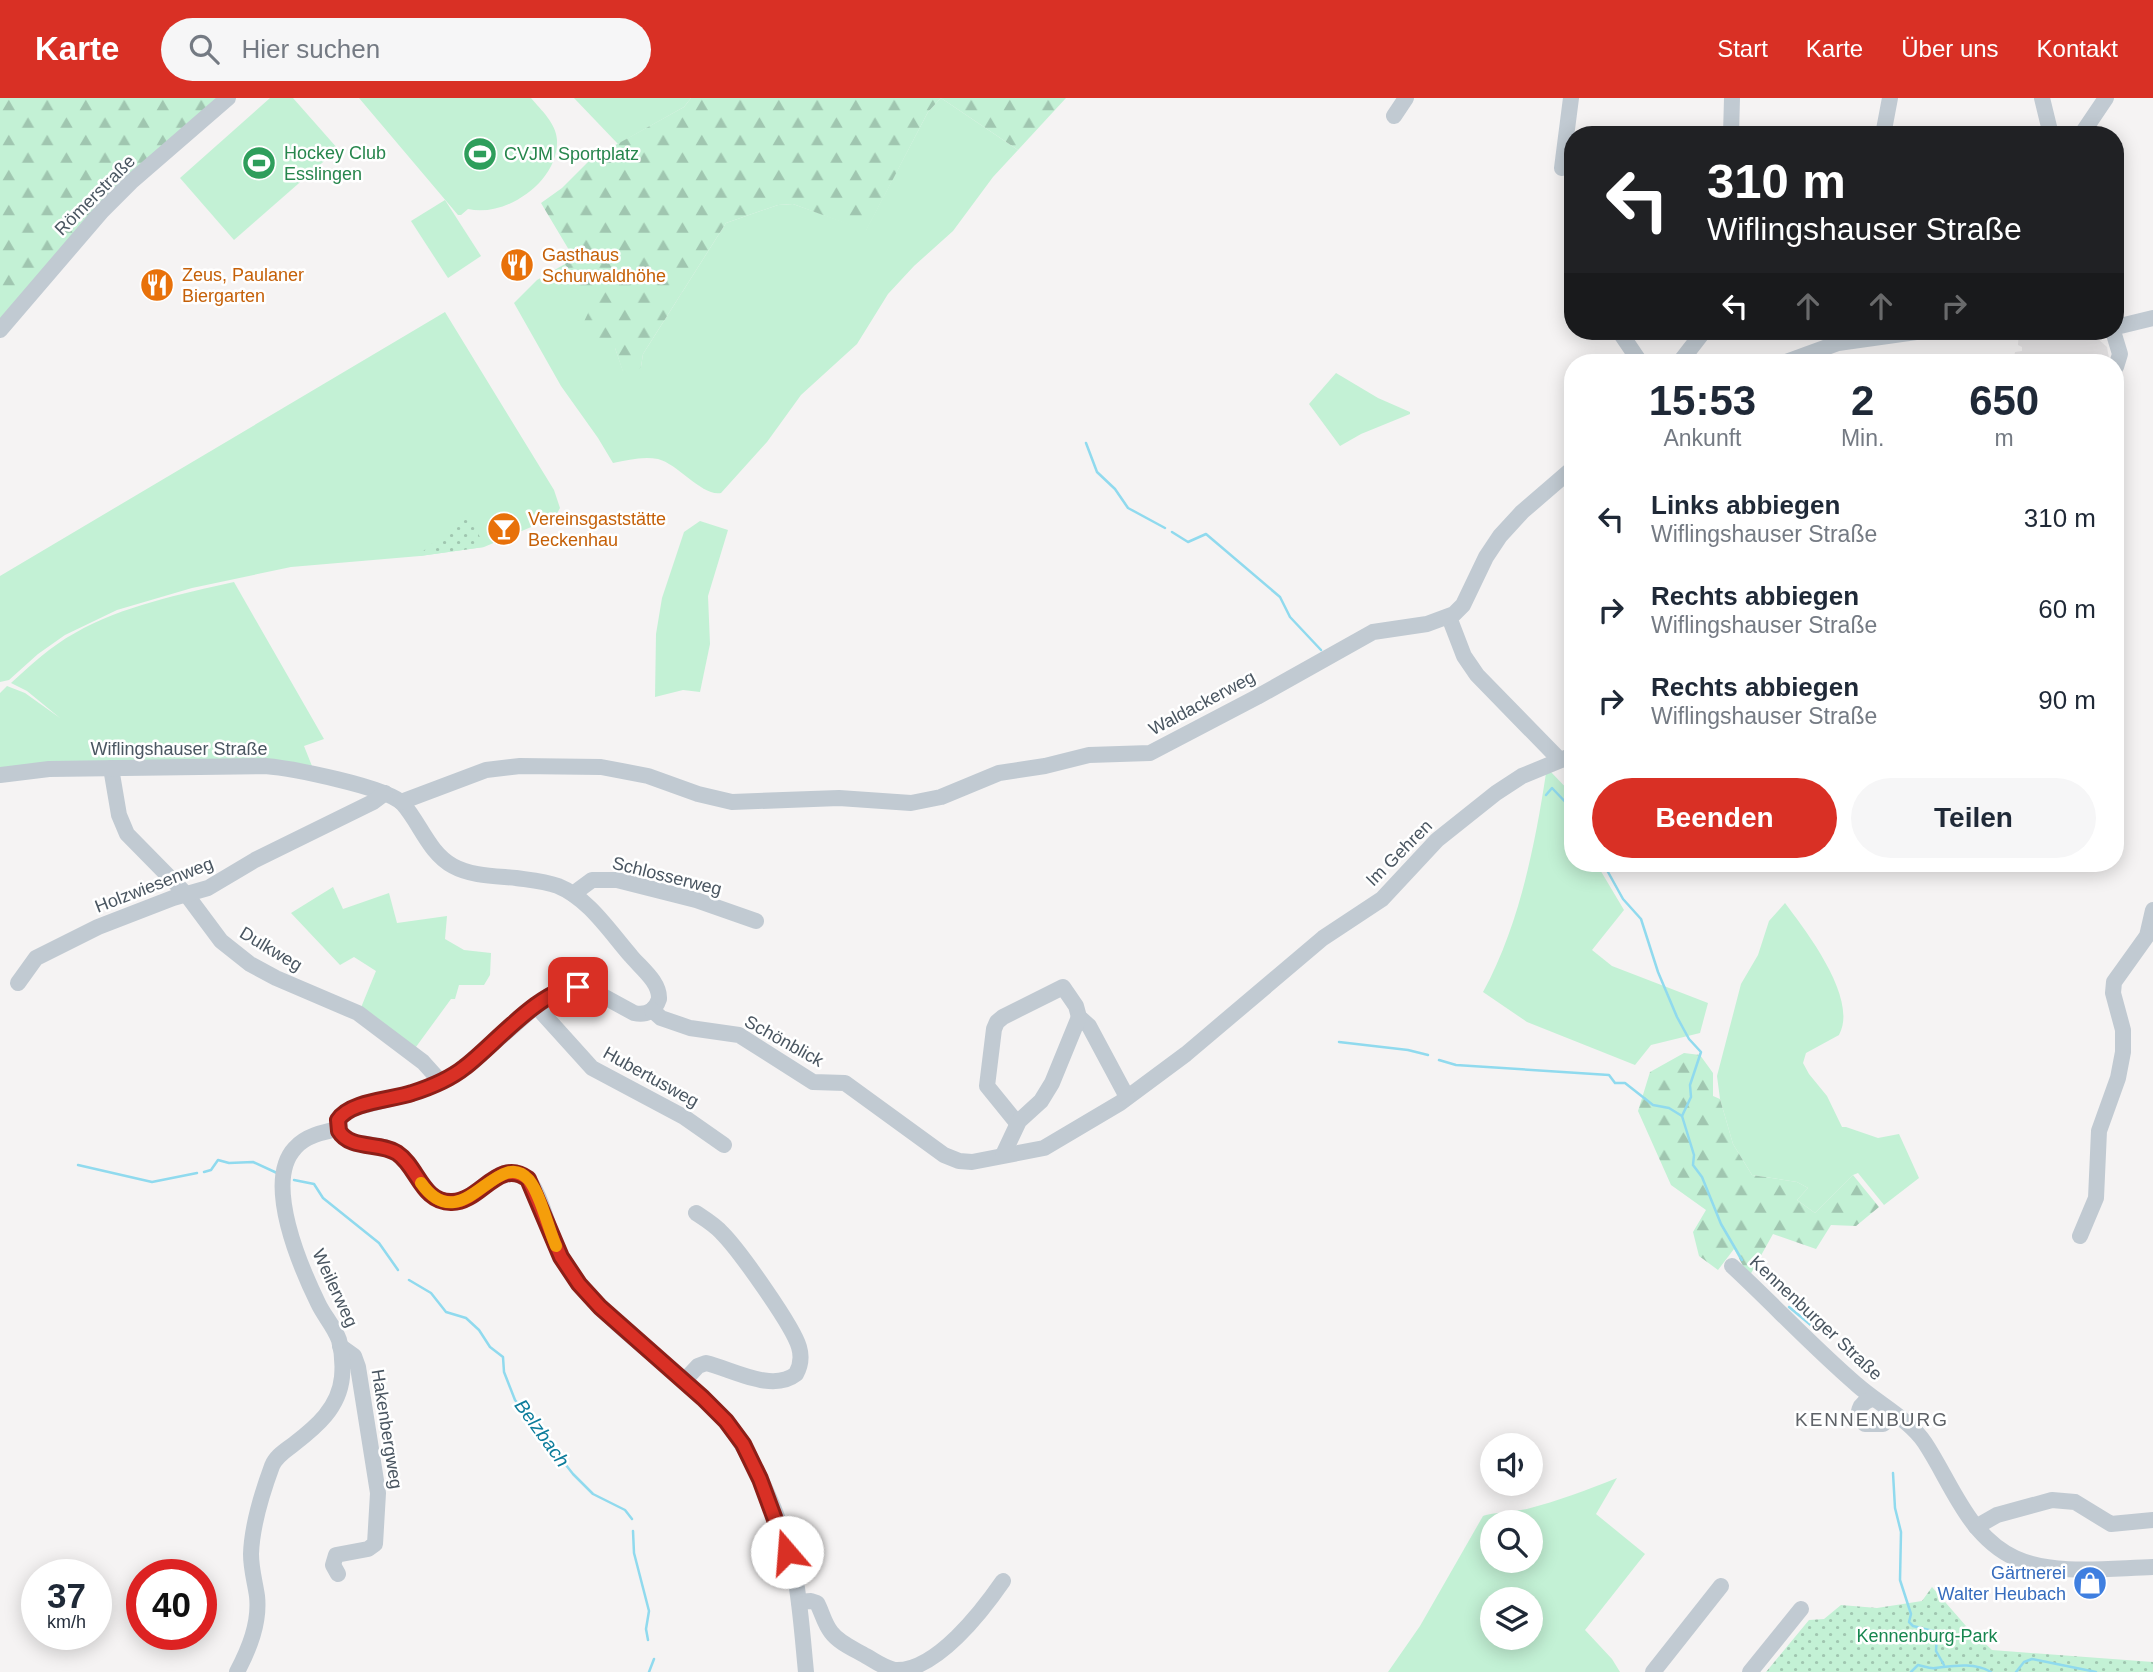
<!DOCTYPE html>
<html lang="de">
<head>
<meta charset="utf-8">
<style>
	:root { --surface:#fff; --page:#f6f6f7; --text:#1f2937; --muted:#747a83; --accent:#d93025 }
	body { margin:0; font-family:Helvetica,sans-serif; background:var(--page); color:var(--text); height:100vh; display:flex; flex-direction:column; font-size:26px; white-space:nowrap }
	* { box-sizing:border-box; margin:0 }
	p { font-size:23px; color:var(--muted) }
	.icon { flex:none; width:38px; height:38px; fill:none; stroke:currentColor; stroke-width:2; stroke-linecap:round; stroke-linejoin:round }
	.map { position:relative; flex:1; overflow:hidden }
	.drawer { position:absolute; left:1564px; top:256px; width:560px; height:518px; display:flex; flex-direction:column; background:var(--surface); border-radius:28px; box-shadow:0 4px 18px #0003 }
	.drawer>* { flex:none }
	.top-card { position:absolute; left:1564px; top:28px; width:560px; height:214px; border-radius:28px; box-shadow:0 4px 18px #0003; background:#202124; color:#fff; overflow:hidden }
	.controls { position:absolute; left:1480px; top:1335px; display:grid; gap:14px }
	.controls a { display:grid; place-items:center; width:63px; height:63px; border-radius:50%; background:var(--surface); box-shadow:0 4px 18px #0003; font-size:35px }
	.speed { position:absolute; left:21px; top:1461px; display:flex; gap:14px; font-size:35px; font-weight:700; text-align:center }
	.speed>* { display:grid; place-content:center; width:91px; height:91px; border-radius:50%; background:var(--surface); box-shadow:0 4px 18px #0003; line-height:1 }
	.speed small { font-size:18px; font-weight:400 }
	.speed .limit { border:10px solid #d22; background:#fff; color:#111 }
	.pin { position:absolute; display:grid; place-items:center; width:60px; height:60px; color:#fff; margin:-30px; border-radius:14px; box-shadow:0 4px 10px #0006 }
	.me { position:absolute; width:77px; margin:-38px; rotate:342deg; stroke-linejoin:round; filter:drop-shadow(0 0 5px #0008) }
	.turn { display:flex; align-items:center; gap:24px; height:147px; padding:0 28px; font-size:32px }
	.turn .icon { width:91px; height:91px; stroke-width:2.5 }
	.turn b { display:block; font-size:49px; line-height:60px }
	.lanes { display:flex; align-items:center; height:66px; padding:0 28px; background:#0003; justify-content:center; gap:35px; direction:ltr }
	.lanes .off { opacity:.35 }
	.eta { display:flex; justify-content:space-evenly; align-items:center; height:119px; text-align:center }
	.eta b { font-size:42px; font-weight:700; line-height:49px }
	.action { display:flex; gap:14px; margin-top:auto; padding:14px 28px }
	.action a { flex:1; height:80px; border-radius:42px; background:var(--accent); color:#fff; font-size:28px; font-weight:700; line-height:80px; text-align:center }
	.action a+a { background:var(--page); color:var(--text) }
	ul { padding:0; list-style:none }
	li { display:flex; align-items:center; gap:21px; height:91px; padding:0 28px }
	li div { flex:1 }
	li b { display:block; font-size:26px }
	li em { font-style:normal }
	header { display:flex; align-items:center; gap:42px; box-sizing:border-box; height:98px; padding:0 35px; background:var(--accent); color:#fff }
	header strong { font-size:33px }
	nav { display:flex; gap:38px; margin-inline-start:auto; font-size:24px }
	.search { width:490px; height:63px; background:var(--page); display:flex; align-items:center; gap:18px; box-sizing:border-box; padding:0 24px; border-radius:38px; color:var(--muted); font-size:26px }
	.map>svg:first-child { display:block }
	.education { fill:#e6e4e5 }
	.green { fill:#c3f1d5; fill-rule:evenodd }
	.forest { fill:url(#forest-firs) }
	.park { fill:url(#park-dots) }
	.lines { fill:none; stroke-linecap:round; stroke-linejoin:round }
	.stream { stroke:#90daee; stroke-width:2.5 }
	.minor { stroke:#c1cad2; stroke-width:16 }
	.route-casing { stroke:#8d1f18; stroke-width:18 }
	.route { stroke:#d93025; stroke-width:12 }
	.slow { stroke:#f59e0b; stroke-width:12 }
	.labels { text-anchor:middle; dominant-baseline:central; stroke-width:5; stroke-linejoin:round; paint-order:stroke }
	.leisure-label { font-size:18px; fill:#27864d; stroke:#fff; text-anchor:start }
	.street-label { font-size:18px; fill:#4a5661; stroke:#fff }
	.food-label { font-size:18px; fill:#c56008; stroke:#fff; text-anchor:start }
	.shop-label { font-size:18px; fill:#366cbe; stroke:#fff; text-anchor:end }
	.park-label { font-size:18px; fill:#17864f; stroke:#fff }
	.neighbourhood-label { font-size:19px; letter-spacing:2px; fill:#5f6368; stroke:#fff }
	.water-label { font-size:19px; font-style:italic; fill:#0c7c9b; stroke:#fff }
</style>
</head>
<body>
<header>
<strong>Karte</strong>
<div class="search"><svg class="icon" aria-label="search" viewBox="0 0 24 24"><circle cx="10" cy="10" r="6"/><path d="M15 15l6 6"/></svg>Hier suchen</div>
<nav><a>Start</a><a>Karte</a><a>Über uns</a><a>Kontakt</a></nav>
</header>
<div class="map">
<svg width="2153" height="1574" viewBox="0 0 2153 1574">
	<defs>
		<pattern id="forest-firs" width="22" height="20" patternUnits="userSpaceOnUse" patternTransform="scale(1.75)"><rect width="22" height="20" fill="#c3f1d5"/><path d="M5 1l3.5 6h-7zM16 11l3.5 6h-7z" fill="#a0c6b0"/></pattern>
		<pattern id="park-dots" width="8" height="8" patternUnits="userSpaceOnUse" patternTransform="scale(1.75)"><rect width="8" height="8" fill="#c3f1d5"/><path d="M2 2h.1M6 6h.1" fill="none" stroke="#a0c6b0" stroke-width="1.8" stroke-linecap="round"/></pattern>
	</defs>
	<rect width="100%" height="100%" fill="#f5f3f3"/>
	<!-- education -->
	<polygon class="education" points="2019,233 2096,239 2107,249 2109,260 2107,264 2013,264 2015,254 2022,253 2022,249 2018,247"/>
	<!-- green -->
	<g class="green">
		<polygon points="270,0 293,0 338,51 234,142 180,80"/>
		<path d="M 359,0 L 531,0 C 541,12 556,25 557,42 C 559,83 506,120 468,111 L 461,117 L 458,117 Z"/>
		<polygon points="574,0 691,0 684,9 618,46"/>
		<path d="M 941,0 L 1018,52 L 993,79 L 953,133 L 914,168 L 888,196 L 857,246 L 801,297 L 767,344 L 721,395 C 703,399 678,366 658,361 C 643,358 628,362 613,365 L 598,340 L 561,288 L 514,205 L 537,182 L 565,166 L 615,250 L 623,273 L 641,269 L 643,256 L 726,125 L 778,107 L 793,106 L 866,132 L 928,14 Z"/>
		<polygon points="445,102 481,158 448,180 411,123"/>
		<polygon points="445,214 554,392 560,410 555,419 484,449 420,458 291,469 192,490 117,512 65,537 38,556 9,582 0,584 0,478"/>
		<polygon points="1336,275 1378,300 1410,314 1410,316 1361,336 1340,348 1309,306"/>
		<polygon points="700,423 728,432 708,498 710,546 700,594 683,592 655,599 656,536 662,500 684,434"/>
		<path d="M 234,484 L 324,641 L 304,648 L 314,673 L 0,673 L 0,595 L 7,588 L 25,595 L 60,620 L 27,593 L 11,585 C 32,566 51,548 75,535 C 122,508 181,496 234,484 Z"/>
		<path d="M 1550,673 L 1573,697 L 1573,765 L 1596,765 L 1624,812 L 1592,852 L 1612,868 L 1708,905 L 1700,935 L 1651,947 L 1635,967 L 1527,924 L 1483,894 C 1519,828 1535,748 1546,675 Z"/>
		<polygon points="333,789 343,811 389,795 397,825 447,818 445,841 464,852 491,855 490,877 484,887 459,887 455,901 451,901 413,953 360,912 376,873 354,859 340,867 291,815"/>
		<path d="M 1785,805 C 1806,833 1859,901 1839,937 L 1806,955 L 1803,965 L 1809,976 L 1827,998 L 1842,1029 L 1846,1029 L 1878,1040 L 1899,1036 L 1919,1080 L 1884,1107 L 1858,1075 L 1853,1077 L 1815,1115 L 1797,1102 L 1808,1090 L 1797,1084 L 1752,1077 L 1733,1046 L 1720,1001 L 1717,978 L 1741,886 L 1758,857 L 1769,823 Z"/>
		<path d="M 1617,1380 L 1596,1416 L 1645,1456 L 1585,1532 L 1612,1561 L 1620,1574 L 1388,1574 L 1420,1528 L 1483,1418 C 1490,1415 1516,1413 1527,1411 C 1558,1403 1587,1392 1617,1380 ZM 1531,1424 L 1531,1463 L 1493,1463 L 1493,1424 ZM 1493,1502 L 1531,1502 L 1531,1540 L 1493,1540 Z"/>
	</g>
	<!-- forest -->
	<g class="forest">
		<polygon points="0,0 219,0 0,223"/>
		<polygon points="691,0 941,0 928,14 866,133 793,106 778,107 726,125 643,256 641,269 633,278 623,274 615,250 600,259 580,232 590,211 565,166 572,157 541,105 562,90 592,60 684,9"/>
		<polygon points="941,0 1066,0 1018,52"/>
		<polygon points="1684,955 1700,957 1713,975 1713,998 1720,1001 1733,1046 1752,1077 1797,1084 1808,1090 1797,1102 1815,1115 1853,1077 1879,1109 1856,1128 1831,1127 1816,1151 1773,1136 1749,1179 1734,1151 1718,1172 1699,1158 1693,1134 1706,1112 1671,1087 1638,1013 1650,974"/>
	</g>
	<!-- park -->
	<g class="park">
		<polygon points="469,414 484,449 420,458 421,455"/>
		<polygon points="1932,1489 1966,1528 1992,1552 2153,1564 2153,1574 1766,1574 1809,1522 1824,1521 1841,1507 1877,1510 1922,1503"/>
	</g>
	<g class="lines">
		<!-- stream -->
		<g class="stream">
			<polyline points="1086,345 1097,374 1115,391 1128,410 1165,430"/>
			<polyline points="1172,434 1188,444 1206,436 1280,499 1290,519 1321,552"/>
			<polyline points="1546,697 1552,690 1573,712"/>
			<polyline points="1603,765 1623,801 1641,821 1658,874 1677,919 1689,941 1701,954 1690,987 1691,999 1682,1018 1694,1057 1693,1067 1702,1079 1721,1126 1742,1162"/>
			<polyline points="1339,944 1408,952 1428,957"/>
			<polyline points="1439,962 1456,967 1609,977 1615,985 1625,985 1653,1007 1669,1010 1682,1018"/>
			<polyline points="78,1067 152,1084 197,1075"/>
			<polyline points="204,1074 211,1072 218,1062 229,1065 253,1064 277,1075"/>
			<polyline points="294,1082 314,1086 323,1100 379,1145 398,1172"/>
			<polyline points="409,1182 431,1195 446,1214 466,1220 479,1232 490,1249 503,1259 504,1274 515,1302 573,1376 593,1396 625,1412 632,1421"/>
			<polyline points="1789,1209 1818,1233"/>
			<polyline points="1893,1375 1895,1410 1901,1434 1900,1482 1911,1516 1909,1524 1913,1528 1937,1534 1936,1553 1944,1567"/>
			<polyline points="633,1433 634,1455 649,1513 646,1531 648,1542"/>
			<polyline points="649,1574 654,1561"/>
			<path d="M 1911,1574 L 1918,1567 C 1923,1568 1931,1571 1935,1570 C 1953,1568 1974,1564 1991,1574"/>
			<polyline points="2016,1574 2024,1564 2032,1561 2096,1574"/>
		</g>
		<!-- minor -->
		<g class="minor">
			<polyline points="2042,0 2051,37"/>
			<polyline points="1394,18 1406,0"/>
			<polyline points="1731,37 1732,0"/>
			<polyline points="1883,37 1890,0"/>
			<polyline points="2081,37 2106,0"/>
			<polyline points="1562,70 1571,0"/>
			<polyline points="2116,229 2153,220"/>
			<polyline points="0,232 102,113 131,84 228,0"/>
			<polyline points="1619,233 1640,264"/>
			<polyline points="2113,233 2120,256 2116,269"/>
			<polyline points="1680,264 1704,233"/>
			<polyline points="1786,264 1838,245 1923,233"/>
			<polyline points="1449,519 1464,558 1477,577 1560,662"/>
			<polyline points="111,670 119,717 127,736 186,796 221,843 250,866 276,880 358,915 423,964 441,984"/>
			<path d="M 0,677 L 49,671 L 265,668 C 290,670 388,689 403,706 C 420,725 429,755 453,768 C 471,778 495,778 516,780 C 530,782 544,783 558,788 C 588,800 610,834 631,858 C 641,870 660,884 659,901 C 655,913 646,918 634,915 L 590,891 L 573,889 L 561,891 L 536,908 L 479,958 L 451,979 L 414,995 L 350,1011 L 339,1020 L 338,1031 L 347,1042 C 365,1048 386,1044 402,1059 C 418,1073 424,1104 450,1104 C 478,1105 497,1060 525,1079 C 539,1088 548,1130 555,1146 C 561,1159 568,1171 577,1183 C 613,1230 666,1264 709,1305 C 750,1344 786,1429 796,1484 C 801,1514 803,1544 806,1574"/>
			<polyline points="401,704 486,672 520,668 601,669 648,678 698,696 732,704 839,700 911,705 941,699 999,675 1045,668 1089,657 1150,655 1257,599 1373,534 1427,526 1454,516 1463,507 1486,459 1500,438 1522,414 1573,370"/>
			<polyline points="573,796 592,782 617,782 696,802 756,823"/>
			<polyline points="18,885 36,860 98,829 173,800 208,790 255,762 373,704 385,695"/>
			<polyline points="536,908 592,970 684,1019 724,1047"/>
			<polyline points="652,912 661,920 690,930 739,937 813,984 845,985 944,1057 959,1063 972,1064 1044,1050 1120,1005 1186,956 1323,840 1382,801 1437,742 1496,695 1522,678 1573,657"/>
			<polyline points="1017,1025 987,988 994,931 997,924 1003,919 1063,889 1076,908 1079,919 1089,928 1127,999"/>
			<polyline points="1003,1057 1019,1023 1041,1003 1052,985 1079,919"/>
			<polyline points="2080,1138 2096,1100 2099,1033 2118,980 2123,954 2123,932 2113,895 2114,884 2147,838 2153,812"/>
			<path d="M 1732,1168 C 1774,1207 1813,1249 1856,1286 C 1877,1305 1910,1322 1925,1345 C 1952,1386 1968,1438 2015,1460 C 2054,1478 2111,1470 2153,1469"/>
			<path d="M 684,1283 L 698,1268 L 706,1265 C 732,1271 772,1295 796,1276 C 801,1267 802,1259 799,1249 C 793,1228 739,1152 722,1135 C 715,1127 705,1121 696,1115"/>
			<path d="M 1872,1301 C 1859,1305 1854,1316 1865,1326 L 1883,1326 L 1894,1317"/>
			<polyline points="1976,1429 1997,1417 2052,1402 2075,1404 2111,1426 2153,1422"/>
			<polyline points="338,1476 333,1467 336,1457 368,1451 375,1446 378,1395 358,1269 354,1258 340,1248"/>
			<path d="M 799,1504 L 811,1503 L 817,1505 C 822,1514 824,1525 831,1534 C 839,1545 854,1551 866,1558 C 875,1563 884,1570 895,1572 C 936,1574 983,1512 1003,1483"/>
			<path d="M 237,1574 C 249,1551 260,1525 257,1498 C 255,1484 251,1471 251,1456 C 252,1427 262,1395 272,1368 C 276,1358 285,1353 294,1346 C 316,1329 339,1310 342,1279 C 343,1268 342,1253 339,1242 C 334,1228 324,1218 318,1205 C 301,1170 263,1084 295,1050 C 305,1038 323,1034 338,1031"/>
			<polyline points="1653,1574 1721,1488"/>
			<polyline points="1750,1574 1801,1511"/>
		</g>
	</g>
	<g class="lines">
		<!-- route casing -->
		<g class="route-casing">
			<path id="route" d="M 578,889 C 542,889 494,947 465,969 C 450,981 431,989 412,995 C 392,1002 350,1003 338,1022 L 339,1033 C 350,1052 380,1044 397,1055 C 418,1069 422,1105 452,1104 C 481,1104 498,1059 528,1081 L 561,1159 L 579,1186 L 600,1209 L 703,1300 L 726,1323 L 743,1346 L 760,1381 L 787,1454"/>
		</g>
		<!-- route -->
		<use href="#route" class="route"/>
		<!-- slow -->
		<path class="slow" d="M 421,1085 C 463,1144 497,1046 529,1082 C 541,1097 548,1130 556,1148"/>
	</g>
	<!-- icons -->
	<defs>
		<g id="stadium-disc" transform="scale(1.75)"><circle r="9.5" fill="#2e9e5b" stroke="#fff"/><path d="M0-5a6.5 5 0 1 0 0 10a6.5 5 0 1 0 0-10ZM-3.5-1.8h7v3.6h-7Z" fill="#fff"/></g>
		<g id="restaurant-disc" transform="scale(1.75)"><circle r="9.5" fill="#e8710a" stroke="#fff"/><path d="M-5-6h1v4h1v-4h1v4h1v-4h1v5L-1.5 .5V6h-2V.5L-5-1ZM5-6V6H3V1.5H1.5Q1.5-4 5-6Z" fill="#fff"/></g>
		<g id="bar-disc" transform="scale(1.75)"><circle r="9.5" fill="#e8710a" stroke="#fff"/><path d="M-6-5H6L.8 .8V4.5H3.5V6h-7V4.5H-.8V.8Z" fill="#fff"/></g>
		<g id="shop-disc" transform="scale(1.75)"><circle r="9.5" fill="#3f7fe0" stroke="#fff"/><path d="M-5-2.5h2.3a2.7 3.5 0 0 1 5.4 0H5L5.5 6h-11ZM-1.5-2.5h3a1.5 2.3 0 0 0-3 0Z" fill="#fff"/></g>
	</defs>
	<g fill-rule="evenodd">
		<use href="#stadium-disc" x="480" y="56"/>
		<use href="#stadium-disc" x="259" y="65"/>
		<use href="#restaurant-disc" x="517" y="167"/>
		<use href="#restaurant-disc" x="157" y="187"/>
		<use href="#bar-disc" x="504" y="431"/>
		<use href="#shop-disc" x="2090" y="1485"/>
	</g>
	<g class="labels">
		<!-- leisure labels -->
		<g class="leisure-label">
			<text x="284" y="55">Hockey Club<tspan x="284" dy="21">Esslingen</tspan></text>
			<text x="504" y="56">CVJM Sportplatz</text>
		</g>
		<!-- street labels -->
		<g class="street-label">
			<text transform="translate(95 97) rotate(-45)">Römerstraße</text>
			<text transform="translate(1202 605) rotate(-28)">Waldackerweg</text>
			<text x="179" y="651">Wiflingshauser Straße</text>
			<text transform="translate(1399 755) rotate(-45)">Im Gehren</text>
			<text transform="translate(667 778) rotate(14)">Schlosserweg</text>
			<text transform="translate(154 787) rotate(-21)">Holzwiesenweg</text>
			<text transform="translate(271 851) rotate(31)">Dulkweg</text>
			<text transform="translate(784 943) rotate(29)">Schönblick</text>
			<text transform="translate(651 979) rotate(29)">Hubertusweg</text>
			<text transform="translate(335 1190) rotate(65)">Weilerweg</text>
			<text transform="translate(1816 1220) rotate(43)">Kennenburger Straße</text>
			<text transform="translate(387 1331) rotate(81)">Hakenbergweg</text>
		</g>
		<!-- food labels -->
		<g class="food-label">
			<text x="542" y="157">Gasthaus<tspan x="542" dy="21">Schurwaldhöhe</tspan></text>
			<text x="182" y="177">Zeus, Paulaner<tspan x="182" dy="21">Biergarten</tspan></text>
			<text x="528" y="421">Vereinsgaststätte<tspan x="528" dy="21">Beckenhau</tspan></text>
		</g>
		<!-- shop labels -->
		<g class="shop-label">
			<text x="2066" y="1475">Gärtnerei<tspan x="2066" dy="21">Walter Heubach</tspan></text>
		</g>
		<!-- park labels -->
		<g class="park-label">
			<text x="1927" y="1538">Kennenburg-Park</text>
		</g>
		<!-- neighbourhood labels -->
		<g class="neighbourhood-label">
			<text x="1872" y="1321">KENNENBURG</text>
		</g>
		<!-- water labels -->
		<g class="water-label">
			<text transform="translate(542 1335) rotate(54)">Belzbach</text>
		</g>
	</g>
</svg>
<div class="controls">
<a><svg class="icon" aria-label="sound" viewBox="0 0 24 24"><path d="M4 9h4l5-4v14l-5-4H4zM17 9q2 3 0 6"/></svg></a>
<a><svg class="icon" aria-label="search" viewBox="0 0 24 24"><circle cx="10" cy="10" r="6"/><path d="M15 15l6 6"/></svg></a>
<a><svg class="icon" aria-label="layers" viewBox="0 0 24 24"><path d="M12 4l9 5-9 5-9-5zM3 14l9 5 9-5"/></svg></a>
</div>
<div class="speed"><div>37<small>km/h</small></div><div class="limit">40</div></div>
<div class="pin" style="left:578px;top:889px;background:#d93025"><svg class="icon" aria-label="arrive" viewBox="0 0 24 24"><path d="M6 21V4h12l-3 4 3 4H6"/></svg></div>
<svg class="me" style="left:787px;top:1454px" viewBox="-20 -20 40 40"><circle r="19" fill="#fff"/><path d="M0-13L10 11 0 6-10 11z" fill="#d93025"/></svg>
<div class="top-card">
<div class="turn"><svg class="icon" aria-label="left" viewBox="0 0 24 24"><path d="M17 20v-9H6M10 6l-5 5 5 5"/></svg><div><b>310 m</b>Wiflingshauser Straße</div></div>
<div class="lanes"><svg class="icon" aria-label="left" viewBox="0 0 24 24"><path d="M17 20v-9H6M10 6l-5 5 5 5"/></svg><svg class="icon off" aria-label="ahead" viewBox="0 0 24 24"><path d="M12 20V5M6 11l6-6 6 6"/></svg><svg class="icon off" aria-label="ahead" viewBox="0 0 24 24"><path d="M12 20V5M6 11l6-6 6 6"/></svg><svg class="icon off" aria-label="right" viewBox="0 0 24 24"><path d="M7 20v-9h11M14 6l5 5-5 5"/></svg></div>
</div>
<section class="drawer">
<div class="eta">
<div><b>15:53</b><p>Ankunft</p></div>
<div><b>2</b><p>Min.</p></div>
<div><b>650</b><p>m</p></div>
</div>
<ul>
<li><svg class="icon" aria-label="left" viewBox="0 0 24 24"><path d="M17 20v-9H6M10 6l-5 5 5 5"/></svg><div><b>Links abbiegen</b><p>Wiflingshauser Straße</p></div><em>310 m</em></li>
<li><svg class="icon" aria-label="right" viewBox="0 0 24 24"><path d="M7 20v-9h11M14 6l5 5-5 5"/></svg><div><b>Rechts abbiegen</b><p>Wiflingshauser Straße</p></div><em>60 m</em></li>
<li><svg class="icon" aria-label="right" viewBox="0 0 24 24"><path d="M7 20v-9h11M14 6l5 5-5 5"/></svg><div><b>Rechts abbiegen</b><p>Wiflingshauser Straße</p></div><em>90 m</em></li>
</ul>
<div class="action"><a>Beenden</a><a>Teilen</a></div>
</section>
</div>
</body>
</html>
